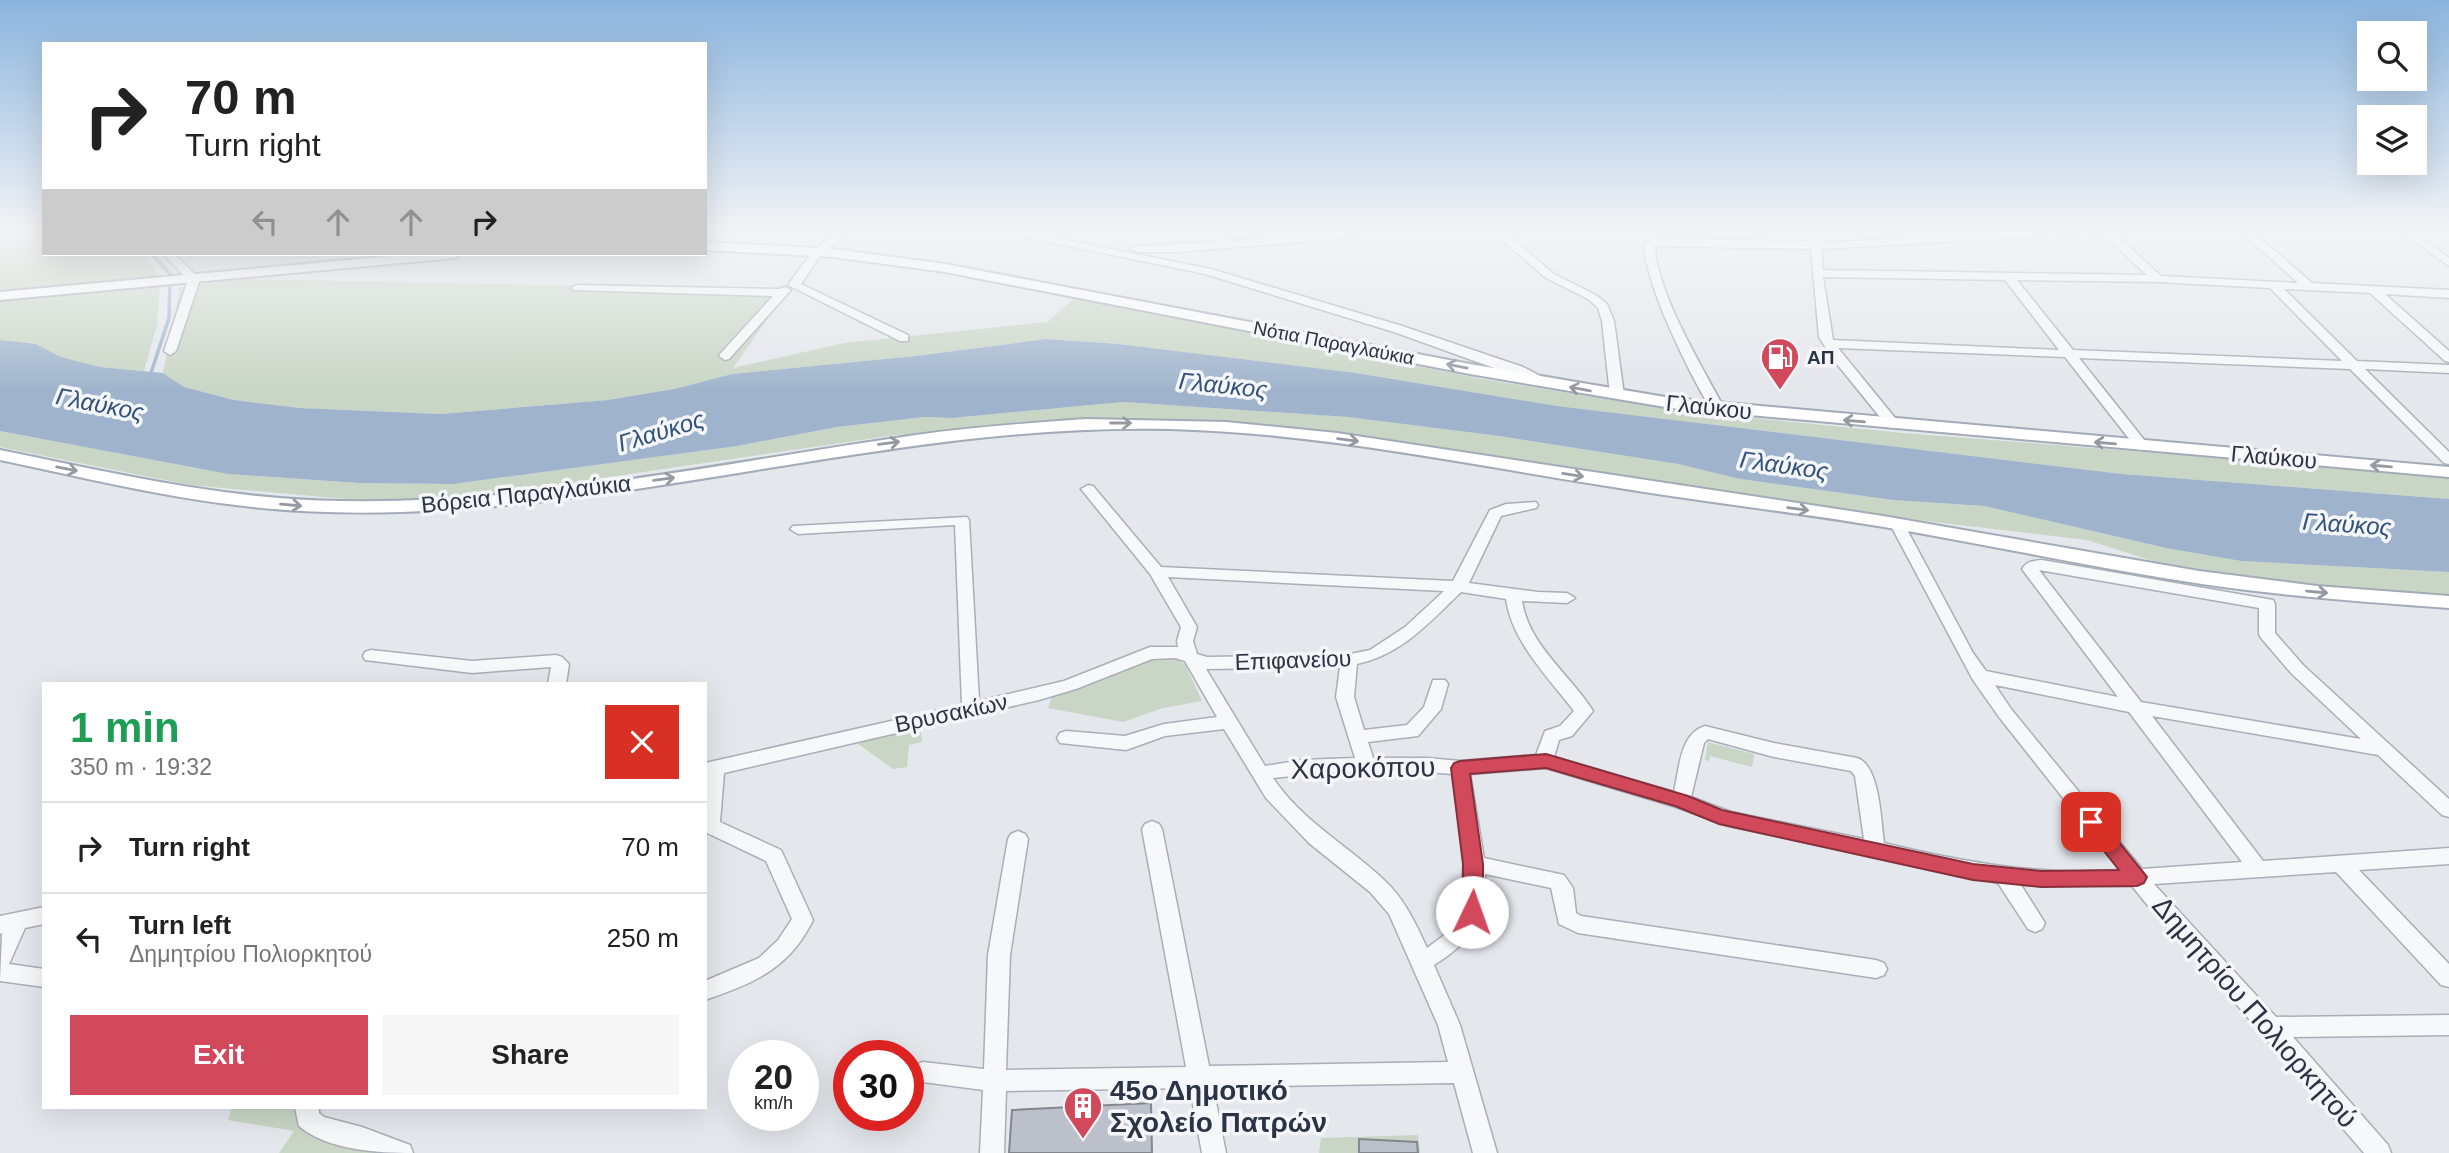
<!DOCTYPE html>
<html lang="en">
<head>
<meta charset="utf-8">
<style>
	:root { --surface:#fff; --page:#f6f6f6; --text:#222; --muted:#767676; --line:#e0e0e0; --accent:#d1495b }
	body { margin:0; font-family:Helvetica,sans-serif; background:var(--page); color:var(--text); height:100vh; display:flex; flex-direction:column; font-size:26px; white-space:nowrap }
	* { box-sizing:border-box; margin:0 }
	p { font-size:23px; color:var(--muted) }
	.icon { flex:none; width:38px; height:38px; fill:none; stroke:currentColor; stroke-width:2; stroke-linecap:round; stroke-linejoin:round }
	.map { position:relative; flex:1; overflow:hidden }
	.panel { position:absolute; left:42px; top:682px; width:665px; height:427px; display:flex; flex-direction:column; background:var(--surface); border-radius:0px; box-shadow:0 7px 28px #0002 }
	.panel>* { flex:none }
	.top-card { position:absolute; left:42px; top:42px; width:665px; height:214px; border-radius:0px; box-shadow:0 7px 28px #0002; background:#fff; color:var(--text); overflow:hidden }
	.controls { position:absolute; left:2357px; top:21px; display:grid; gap:14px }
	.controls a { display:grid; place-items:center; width:70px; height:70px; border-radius:0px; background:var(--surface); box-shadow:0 7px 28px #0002; font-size:35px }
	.speed { position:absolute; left:728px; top:1040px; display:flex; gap:14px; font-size:35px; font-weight:700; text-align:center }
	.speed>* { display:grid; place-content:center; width:91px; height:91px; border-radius:50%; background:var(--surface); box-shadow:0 7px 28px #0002; line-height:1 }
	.speed small { font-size:18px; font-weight:400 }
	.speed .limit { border:10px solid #d22; background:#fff; color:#111 }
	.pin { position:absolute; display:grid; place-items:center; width:60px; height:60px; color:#fff; margin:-30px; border-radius:14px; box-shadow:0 4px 10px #0006 }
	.me { position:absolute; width:77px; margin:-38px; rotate:3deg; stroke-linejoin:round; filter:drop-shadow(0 0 5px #0008) }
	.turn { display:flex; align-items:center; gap:24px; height:147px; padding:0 28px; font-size:32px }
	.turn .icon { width:91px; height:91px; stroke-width:2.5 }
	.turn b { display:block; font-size:49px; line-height:60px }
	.lanes { display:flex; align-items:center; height:66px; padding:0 28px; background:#0003; justify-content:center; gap:35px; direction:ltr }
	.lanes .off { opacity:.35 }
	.round { display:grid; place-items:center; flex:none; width:74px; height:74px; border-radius:0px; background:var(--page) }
	.overview { display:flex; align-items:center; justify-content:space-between; height:119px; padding:0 28px }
	h1 { font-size:42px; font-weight:700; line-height:52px; color:#1e9e55 }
	.action { display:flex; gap:14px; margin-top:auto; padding:14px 28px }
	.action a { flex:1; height:80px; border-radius:0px; background:var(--accent); color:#fff; font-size:28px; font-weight:700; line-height:80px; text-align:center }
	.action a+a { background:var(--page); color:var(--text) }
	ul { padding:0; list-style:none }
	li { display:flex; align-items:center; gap:21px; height:91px; padding:0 28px; border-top:2px solid var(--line) }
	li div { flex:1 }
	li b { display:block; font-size:26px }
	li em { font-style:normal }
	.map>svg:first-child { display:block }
	.green { fill:#c9d6c5 }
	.water { fill:#9fb4cc }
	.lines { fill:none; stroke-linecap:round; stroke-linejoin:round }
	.stream { stroke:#9fb4cc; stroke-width:3.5 }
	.building { fill:#bbc0ca; stroke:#83868d; stroke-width:2 }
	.minor-casing { stroke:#a9aeb7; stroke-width:3 }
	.major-casing { stroke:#a3abb8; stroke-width:4 }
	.minor { fill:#f7f8fa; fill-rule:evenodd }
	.major { fill:#fff; fill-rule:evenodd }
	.oneway { stroke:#959aa2 }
	.route { fill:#d1495b; stroke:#882f3b; stroke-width:2 }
	.labels { text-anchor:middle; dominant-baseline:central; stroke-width:7; stroke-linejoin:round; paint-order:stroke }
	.far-street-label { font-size:19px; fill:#2b3445; stroke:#f4f6f9 }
	.far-poi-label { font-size:19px; font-weight:bold; fill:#2b3445; stroke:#f4f6f9; text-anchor:start }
	.street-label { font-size:23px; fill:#2b3445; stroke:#f4f6f9 }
	.water-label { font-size:24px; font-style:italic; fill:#34527a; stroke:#f4f6f9 }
	.near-street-label { font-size:28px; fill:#2b3445; stroke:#f4f6f9 }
	.near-poi-label { font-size:28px; font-weight:bold; fill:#2b3445; stroke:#f4f6f9; text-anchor:start }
</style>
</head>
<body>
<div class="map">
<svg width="2449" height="1153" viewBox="0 0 2449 1153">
	<rect width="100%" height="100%" fill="#e4e7ec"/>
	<!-- green -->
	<g class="green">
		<polygon points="0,229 44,229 44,254 143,254 161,278 0,291"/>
		<polygon points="246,279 788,290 733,368 844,343 1047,322 1076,297 1482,379 1681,411 1903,433 2449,476 2449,499 2122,474 1557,406 1356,373 1119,344 1046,339 916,356 732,374 674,389 608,400 440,414 300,408 234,400 184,387 163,373 180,287"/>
		<polygon points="160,286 157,325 144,371 100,367 61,357 36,344 0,340 0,299"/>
		<polygon points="1123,402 1348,417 1499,436 1678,464 1740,479 1893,500 1984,506 2166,548 2241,561 2449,572 2449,596 2237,578 2169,566 2087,540 1833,510 1443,449 1283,430 1143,422 895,435 508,492 422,499 358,500 190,485 0,447 0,431 228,474 359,483 453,484 737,446 837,427 925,417 952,418"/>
		<path d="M 1170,656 L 1185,664 L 1202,701 L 1163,708 L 1123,722 L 1048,708 L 1052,697 C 1094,686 1126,658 1170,656 Z"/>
		<polygon points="920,727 922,742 909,745 907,767 893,769 854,741"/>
		<polygon points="1708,742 1754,754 1752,767 1710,756 1709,761 1705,760"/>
		<polygon points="232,1108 307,1108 302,1125 386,1153 279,1153 294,1131 228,1120"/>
		<polygon points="1418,1135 1420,1153 1319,1153 1321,1138"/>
	</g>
	<!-- water -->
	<polygon class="water" points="1046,339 1119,344 1356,373 1557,406 2122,474 2449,499 2449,572 2241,561 2166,548 1984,506 1893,500 1740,479 1678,464 1499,436 1348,417 1123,402 952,418 925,417 837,427 737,446 453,484 359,483 228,474 0,431 0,340 36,344 61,357 100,367 163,373 184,387 234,400 300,408 440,414 608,400 674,389 732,374 916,356"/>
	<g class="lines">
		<!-- stream -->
		<polyline class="stream" points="150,376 169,318 170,274 152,254"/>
	</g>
	<!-- building -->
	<g class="building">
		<polygon points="1151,1103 1152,1153 1009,1153 1012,1110"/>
		<polygon points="1359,1139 1417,1142 1418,1153 1359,1153"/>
	</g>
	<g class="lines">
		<!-- minor casing -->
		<g class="minor-casing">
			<g id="minor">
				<polygon points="838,229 850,229 817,260 801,284 908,335 908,341 900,341 788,285 809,256"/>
				<polygon points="986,229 1010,229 1211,269 1402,326 1523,367 1552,382 1546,386 1541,385 1394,332 1205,274"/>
				<polygon points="1202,229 1214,229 1230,241 1369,229 1338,239 1176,252 1137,252 1131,249 1137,246 1217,242"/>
				<polygon points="1489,229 1501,229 1554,274 1596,295 1607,304 1614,321 1624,395 1622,398 1612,398 1610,395 1602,321 1598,308 1588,299 1546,278"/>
				<path d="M 1807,229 L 1818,229 L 1821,243 L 1825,243 L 2051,229 L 2118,229 L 2113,232 L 2161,276 L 2298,283 L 2238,229 L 2250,229 L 2312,283 L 2449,290 L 2449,298 L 2385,294 L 2449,351 L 2449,362 L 2445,361 L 2370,293 L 2284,289 L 2357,361 L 2449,365 L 2449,373 L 2365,369 L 2449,452 L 2449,464 L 2444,463 L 2350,369 L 2079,358 L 2149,446 L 2142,450 L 2137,449 L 2065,357 L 1838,348 L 1900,424 L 1893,428 L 1888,427 L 1832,358 L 1819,337 L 1811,249 L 1655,246 C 1657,294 1701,364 1724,408 L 1722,411 L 1712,411 C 1689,373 1645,285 1644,243 L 1665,238 L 1811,242 ZM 2101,233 L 2147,275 L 1823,270 L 1822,249 ZM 1823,277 L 2005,280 L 2059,350 L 1833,340 ZM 2017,280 L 2158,282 L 2270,288 L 2342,361 L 2073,350 Z"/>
				<polygon points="2397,229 2410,229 2449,258 2449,266"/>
				<polygon points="163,254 174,254 200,279 176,351 170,355 164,351 188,280"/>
				<polygon points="577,285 779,289 785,287 791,290 729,359 725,360 719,356 721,353 773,296 573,290 571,288"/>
				<path d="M 1088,485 L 1093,486 L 1161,567 L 1453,581 L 1490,510 L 1506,504 L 1536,502 L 1538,505 L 1536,508 L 1501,516 L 1469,583 L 1538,592 L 1567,593 L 1575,598 L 1567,603 L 1522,601 C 1529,646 1570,674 1593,711 L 1572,736 L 1559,740 L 1554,757 L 1674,792 C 1679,770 1680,733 1705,726 L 1774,743 L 1857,758 C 1880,765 1881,822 1884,843 C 1962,862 2040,876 2120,870 L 1999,717 L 1973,680 L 1890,524 L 1892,521 L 1902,521 L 1904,524 L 1973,653 L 1986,671 L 2118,697 L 2022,569 C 2027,561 2033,561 2042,560 L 2273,600 L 2275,604 L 2275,633 L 2303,665 L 2449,799 L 2449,817 L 2442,815 L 2378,755 L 2152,716 L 2263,861 L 2449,848 L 2449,864 L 2359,870 L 2449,964 L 2449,987 L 2441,985 L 2336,872 L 2154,884 L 2276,1017 L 2449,1015 L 2449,1035 L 2293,1037 L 2388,1145 L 2391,1153 L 2364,1153 L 2220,985 L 2153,912 L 2132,886 L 2021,885 L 2045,923 L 2042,929 L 2035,932 L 2028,929 L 1998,883 L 1729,826 L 1676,807 L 1546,768 L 1470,774 L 1484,858 L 1564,875 L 1573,888 L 1576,913 L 1581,916 L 1876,960 L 1884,963 L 1887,969 L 1884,975 L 1876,978 L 1578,933 L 1559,924 L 1551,888 L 1485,874 C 1488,919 1471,942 1434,965 L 1460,1025 L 1497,1153 L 1473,1153 L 1454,1083 L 1213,1087 L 1226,1153 L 1202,1153 L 1190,1088 L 1006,1091 L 1004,1153 L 980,1153 L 983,1090 L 923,1082 L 915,1079 L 912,1072 L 915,1065 L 923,1062 L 984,1069 L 988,955 L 1008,839 L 1011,834 L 1018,831 L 1025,834 L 1028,839 L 1010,955 L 1006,1070 L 1186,1067 L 1142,829 L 1145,824 L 1152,821 L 1159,824 L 1162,829 L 1209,1066 L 1448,1062 L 1438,1025 L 1389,914 L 1370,892 L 1309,843 L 1266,798 L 1224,729 L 1165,736 L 1126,750 L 1060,743 L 1057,738 L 1060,733 L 1066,731 L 1125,736 L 1164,724 L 1217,717 L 1185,661 L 1175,658 L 1152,659 L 1076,689 L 1039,700 L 724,773 L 720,822 L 781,850 L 813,920 C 789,969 754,983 705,1000 L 705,981 L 759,958 L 778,940 L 792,919 L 766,861 L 705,832 L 705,763 L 962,705 L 955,525 L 798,534 L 790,529 L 793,526 L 967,517 L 969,520 L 979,701 L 1064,681 L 1150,647 L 1178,647 L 1177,641 L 1181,627 L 1150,574 L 1081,489 ZM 2039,570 L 2259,608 L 2259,634 L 2261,638 L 2291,673 L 2361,739 L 2141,702 ZM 1168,577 L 1444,591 L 1405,627 L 1370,650 L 1346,655 L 1207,657 L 1197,654 L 1193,641 L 1197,627 ZM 1461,592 L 1506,599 C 1512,642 1548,677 1574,711 L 1560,726 L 1545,731 L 1536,755 L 1460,761 L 1427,758 L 1373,758 L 1368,742 L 1418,736 L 1441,709 L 1448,684 L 1445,680 L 1433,680 L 1424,707 L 1407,725 L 1364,730 L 1354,697 L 1357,664 C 1401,655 1430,622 1461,592 ZM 1340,667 L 1336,697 L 1355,758 L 1302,760 L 1265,766 L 1206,669 ZM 1995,685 L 2129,712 L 2242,862 L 2142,869 L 2011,709 ZM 1708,739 L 1774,757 L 1851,771 L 1855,776 L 1864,839 L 1731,812 L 1691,797 L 1704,743 ZM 1416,771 L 1452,774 C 1457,809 1474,881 1461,914 C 1456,928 1439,939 1427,948 C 1416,924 1404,898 1384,880 C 1347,845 1302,821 1273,778 L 1330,772 Z"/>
				<polygon points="371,650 472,661 556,655 562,657 569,664 566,684 548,684 551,667 472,673 365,660 363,656 365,652"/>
				<polygon points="44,907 44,924 25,928 9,964 44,969 44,987 0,981 2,933 0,934 0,916"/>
				<path d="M 295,1108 L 319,1108 L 319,1113 L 324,1117 L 362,1127 L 410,1145 L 413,1153 C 377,1153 327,1150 299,1126 Z"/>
			</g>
		</g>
		<!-- major casing -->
		<g class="major-casing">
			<g id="major">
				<polygon points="705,242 833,249 945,264 1470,364 1671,398 2449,467 2449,477 1671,408 1470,374 945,272 833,257 705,250"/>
				<polygon points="413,254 461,254 454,258 0,300 0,292"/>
				<path d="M 1086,419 L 1226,422 L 1337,433 L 1883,516 L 2199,571 L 2317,586 L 2449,596 L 2449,608 C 2366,602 2284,596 2202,584 C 2095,568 1990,545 1884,527 C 1794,512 1703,502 1613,487 C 1466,464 1319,433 1170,429 C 925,423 687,496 443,510 C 377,514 310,514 244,506 C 162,497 81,477 0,460 L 0,450 C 114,473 226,500 342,501 C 536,504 726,462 916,435 C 973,427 1029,423 1086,419 Z"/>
			</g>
		</g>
		<!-- minor -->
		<use href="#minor" class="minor"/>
		<!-- major -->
		<use href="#major" class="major"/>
	</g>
	<!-- one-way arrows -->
	<defs><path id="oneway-shaft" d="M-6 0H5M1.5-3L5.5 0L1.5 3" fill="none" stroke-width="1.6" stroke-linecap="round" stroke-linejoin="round" transform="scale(1.75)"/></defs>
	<g class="oneway">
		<use href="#oneway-shaft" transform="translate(1457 366) rotate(-169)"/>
		<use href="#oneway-shaft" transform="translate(1580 389) rotate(-170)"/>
		<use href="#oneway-shaft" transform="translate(1854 421) rotate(-175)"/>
		<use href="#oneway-shaft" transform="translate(1121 423)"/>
		<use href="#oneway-shaft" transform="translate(1348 440) rotate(7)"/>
		<use href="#oneway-shaft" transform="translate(889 443) rotate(-8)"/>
		<use href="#oneway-shaft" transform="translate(2105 443) rotate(-175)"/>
		<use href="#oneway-shaft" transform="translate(2381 466) rotate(-175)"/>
		<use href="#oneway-shaft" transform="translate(67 469) rotate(11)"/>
		<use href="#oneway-shaft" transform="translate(1573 475) rotate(9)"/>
		<use href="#oneway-shaft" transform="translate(664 479) rotate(-8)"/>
		<use href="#oneway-shaft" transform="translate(291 505) rotate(5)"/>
		<use href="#oneway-shaft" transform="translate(1798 509) rotate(8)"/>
		<use href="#oneway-shaft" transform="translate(2317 592) rotate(5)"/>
	</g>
	<!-- sky -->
	<linearGradient id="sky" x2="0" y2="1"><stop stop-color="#8bb4dd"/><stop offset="0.59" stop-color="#f3f4f6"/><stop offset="1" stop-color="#f3f4f6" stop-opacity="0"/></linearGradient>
	<rect width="2449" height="391" fill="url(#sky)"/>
	<!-- route -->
	<polygon class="route" points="1546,754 1688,796 1722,810 1973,864 2041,871 2119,870 2081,822 2084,816 2091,814 2098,816 2147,877 2144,883 2137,886 2041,887 1973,880 1719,824 1675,806 1546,768 1470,774 1483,864 1483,912 1480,918 1472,920 1465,918 1462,912 1463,864 1451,768 1454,763 1460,761"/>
	<!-- icons -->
	<defs>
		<g id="fuel-pin" transform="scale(2.0125)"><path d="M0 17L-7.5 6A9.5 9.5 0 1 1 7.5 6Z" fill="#d1495b" stroke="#f4f6f9"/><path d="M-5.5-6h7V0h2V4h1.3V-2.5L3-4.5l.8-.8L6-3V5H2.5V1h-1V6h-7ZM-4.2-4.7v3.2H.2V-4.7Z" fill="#fff"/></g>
		<g id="building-pin" transform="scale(2.0125)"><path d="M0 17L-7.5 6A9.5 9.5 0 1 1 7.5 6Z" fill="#d1495b" stroke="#f4f6f9"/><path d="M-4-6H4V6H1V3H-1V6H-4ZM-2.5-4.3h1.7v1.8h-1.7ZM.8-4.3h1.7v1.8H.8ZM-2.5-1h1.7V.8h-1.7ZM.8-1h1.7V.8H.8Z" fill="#fff"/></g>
	</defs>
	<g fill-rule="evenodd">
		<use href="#fuel-pin" x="1780" y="357"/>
		<use href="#building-pin" x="1083" y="1106"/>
	</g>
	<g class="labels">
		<!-- far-street labels -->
		<g class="far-street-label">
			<text transform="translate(1334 343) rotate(11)">Νότια Παραγλαύκια</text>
		</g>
		<!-- far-poi labels -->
		<g class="far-poi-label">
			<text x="1807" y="357">ΑΠ</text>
		</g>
		<!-- street labels -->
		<g class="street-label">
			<text transform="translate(1709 407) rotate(6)">Γλαύκου</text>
			<text transform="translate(2274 457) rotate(5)">Γλαύκου</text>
			<text transform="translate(526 494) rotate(-6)">Βόρεια Παραγλαύκια</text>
			<text transform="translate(1293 660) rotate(-2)">Επιφανείου</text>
			<text transform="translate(951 713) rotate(-12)">Βρυσακίων</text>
		</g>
		<!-- water labels -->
		<g class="water-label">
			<text transform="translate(1223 385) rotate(6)">Γλαύκος</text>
			<text transform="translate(100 404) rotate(11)">Γλαύκος</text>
			<text transform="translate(661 431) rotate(-17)">Γλαύκος</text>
			<text transform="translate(1784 465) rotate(8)">Γλαύκος</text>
			<text transform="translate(2347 524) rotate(4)">Γλαύκος</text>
		</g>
		<!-- near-street labels -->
		<g class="near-street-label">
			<text transform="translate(1363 768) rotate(-1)">Χαροκόπου</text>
			<text transform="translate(2255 1012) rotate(49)">Δημητρίου Πολιορκητού</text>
		</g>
		<!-- near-poi labels -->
		<g class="near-poi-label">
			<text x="1110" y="1090">45ο Δημοτικό<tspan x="1110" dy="32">Σχολείο Πατρών</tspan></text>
		</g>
	</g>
</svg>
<div class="controls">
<a><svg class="icon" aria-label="search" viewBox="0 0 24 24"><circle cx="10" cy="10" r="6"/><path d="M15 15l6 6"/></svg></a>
<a><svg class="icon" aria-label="layers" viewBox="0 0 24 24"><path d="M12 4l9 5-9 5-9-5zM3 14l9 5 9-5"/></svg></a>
</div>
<div class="speed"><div>20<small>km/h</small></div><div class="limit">30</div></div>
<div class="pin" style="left:2091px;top:822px;background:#d93025"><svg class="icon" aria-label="arrive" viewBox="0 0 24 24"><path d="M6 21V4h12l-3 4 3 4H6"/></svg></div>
<svg class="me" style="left:1472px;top:912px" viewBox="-20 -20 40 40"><circle r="19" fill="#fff"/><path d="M0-13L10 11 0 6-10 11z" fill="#d1495b"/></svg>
<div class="top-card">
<div class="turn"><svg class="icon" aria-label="right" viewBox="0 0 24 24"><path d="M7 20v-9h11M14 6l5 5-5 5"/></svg><div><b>70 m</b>Turn right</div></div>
<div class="lanes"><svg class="icon off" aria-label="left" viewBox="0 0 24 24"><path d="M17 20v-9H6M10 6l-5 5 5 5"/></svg><svg class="icon off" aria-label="ahead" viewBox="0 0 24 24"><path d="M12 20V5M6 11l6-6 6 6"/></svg><svg class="icon off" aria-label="ahead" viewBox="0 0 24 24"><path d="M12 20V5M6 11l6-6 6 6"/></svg><svg class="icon" aria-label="right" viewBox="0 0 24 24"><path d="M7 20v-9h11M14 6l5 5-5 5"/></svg></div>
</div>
<section class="panel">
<div class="overview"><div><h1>1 min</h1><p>350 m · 19:32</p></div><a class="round" style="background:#d93025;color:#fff"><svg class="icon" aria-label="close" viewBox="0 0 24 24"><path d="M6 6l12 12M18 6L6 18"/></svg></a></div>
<ul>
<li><svg class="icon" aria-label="right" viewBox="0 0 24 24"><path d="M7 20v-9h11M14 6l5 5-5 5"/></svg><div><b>Turn right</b></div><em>70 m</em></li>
<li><svg class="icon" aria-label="left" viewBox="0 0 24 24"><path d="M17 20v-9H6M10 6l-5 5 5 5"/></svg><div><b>Turn left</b><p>Δημητρίου Πολιορκητού</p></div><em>250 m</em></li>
</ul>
<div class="action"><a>Exit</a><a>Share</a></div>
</section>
</div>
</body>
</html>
